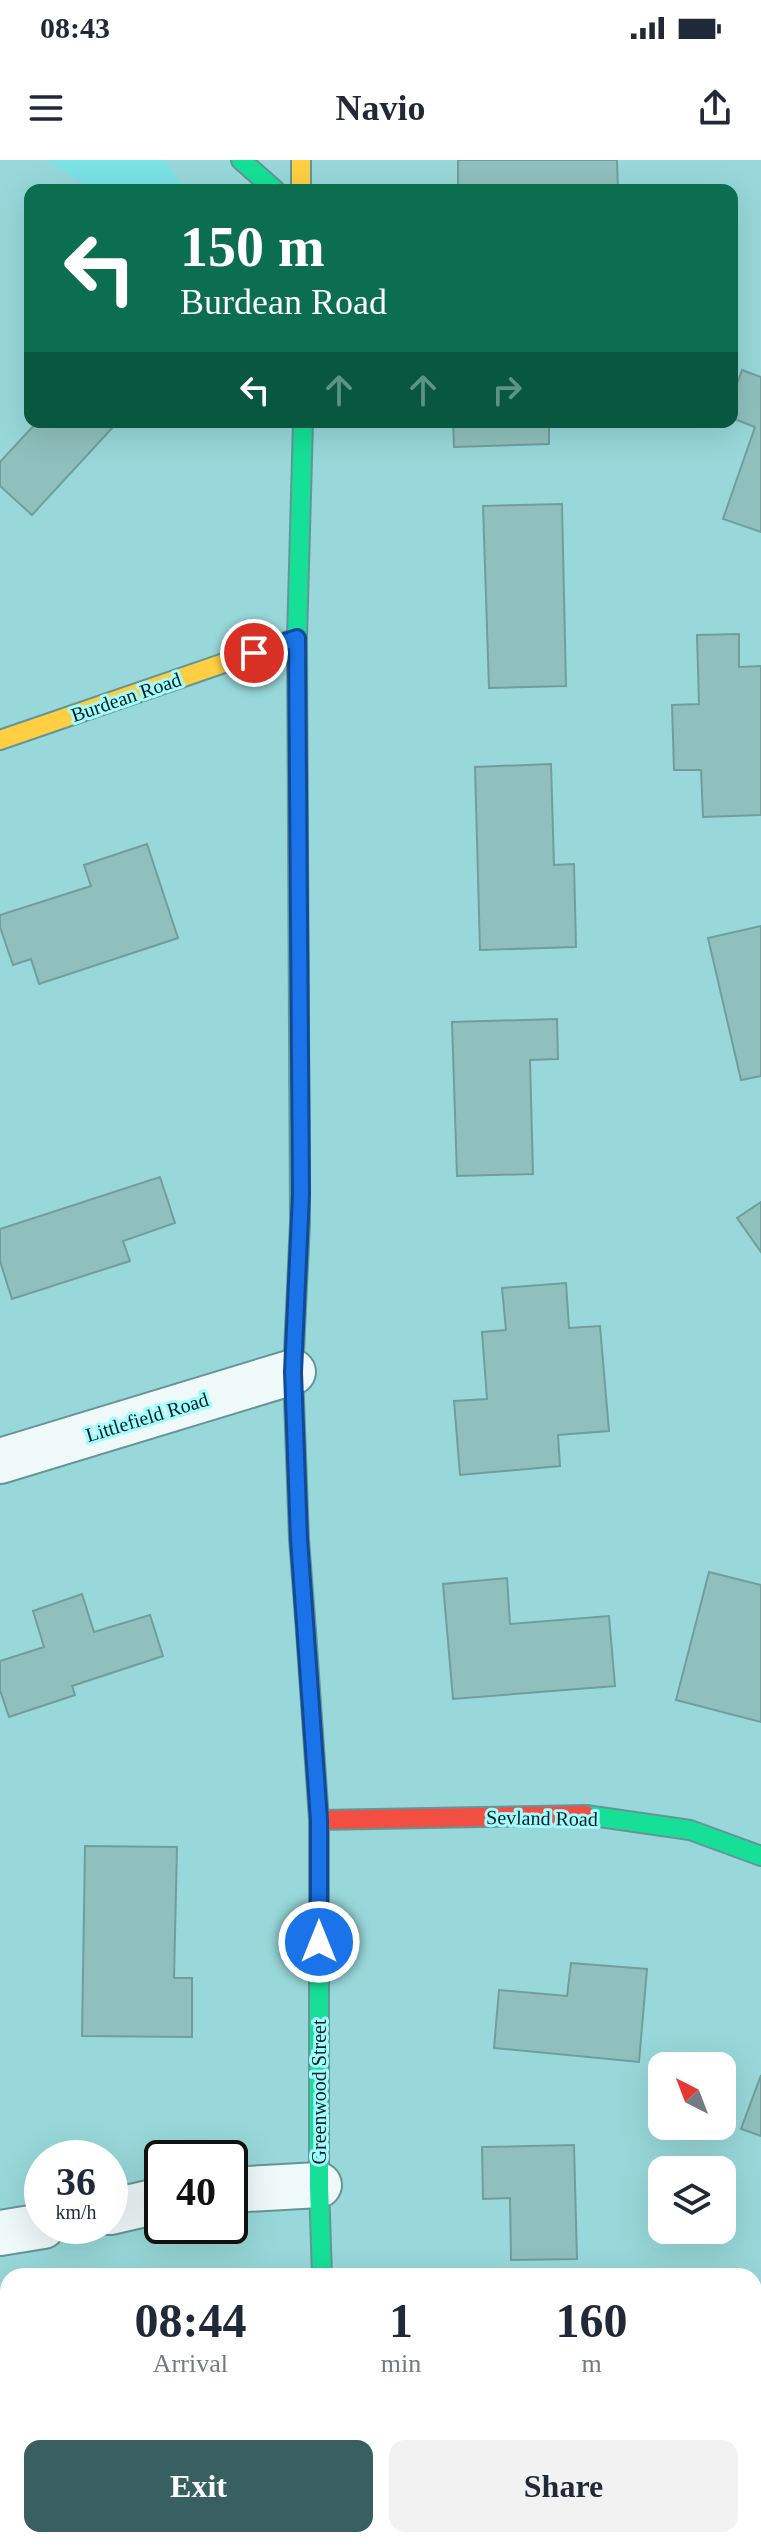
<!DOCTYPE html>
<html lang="en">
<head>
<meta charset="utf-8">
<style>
	:root { --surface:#fff; --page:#f2f2f3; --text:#1f2937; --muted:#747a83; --accent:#386061 }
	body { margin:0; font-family:Georgia,serif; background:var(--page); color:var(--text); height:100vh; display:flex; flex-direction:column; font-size:30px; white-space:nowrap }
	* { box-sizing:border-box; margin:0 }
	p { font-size:26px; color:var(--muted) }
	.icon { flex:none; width:44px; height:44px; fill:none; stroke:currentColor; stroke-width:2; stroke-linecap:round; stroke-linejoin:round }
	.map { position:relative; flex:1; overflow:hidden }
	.sheet { position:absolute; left:0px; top:2108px; width:762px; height:280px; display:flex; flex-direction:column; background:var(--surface); border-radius:24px 24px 0 0; box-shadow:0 8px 32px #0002 }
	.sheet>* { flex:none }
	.banner { position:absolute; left:24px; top:24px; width:714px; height:244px; border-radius:16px; box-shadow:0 8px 32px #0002; background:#0b6e4f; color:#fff; overflow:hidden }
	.needle { width:52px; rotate:318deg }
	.buttons { position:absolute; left:648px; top:1892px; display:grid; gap:16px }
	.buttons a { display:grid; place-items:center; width:88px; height:88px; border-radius:16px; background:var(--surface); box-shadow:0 8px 32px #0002; font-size:40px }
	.speed { position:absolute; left:24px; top:1980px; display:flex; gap:16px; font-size:40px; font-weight:700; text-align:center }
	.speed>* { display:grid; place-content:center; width:104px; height:104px; border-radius:50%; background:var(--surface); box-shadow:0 8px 32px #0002; line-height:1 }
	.speed small { font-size:20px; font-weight:400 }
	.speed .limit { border:4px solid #111; border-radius:12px; background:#fff; color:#111 }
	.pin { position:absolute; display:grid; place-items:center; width:68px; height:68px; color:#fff; margin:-34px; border:4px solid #fff; border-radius:50%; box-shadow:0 2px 8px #0007 }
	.me { position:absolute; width:88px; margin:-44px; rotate:0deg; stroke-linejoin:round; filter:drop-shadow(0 0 6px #0008) }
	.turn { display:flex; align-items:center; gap:28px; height:168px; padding:0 24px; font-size:36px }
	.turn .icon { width:104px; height:104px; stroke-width:2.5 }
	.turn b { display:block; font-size:56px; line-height:68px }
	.lanes { display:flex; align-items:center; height:76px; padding:0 24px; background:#0003; justify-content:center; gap:40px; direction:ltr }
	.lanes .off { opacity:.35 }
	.eta { display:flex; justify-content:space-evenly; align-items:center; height:136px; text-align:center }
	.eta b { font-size:48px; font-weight:800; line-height:56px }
	.button { display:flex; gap:16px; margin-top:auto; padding:16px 24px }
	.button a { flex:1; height:92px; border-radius:16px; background:var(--accent); color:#fff; font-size:32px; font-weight:800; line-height:92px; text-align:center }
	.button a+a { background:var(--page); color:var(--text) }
	.status { display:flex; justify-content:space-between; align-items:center; height:56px; padding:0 40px; background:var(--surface); direction:ltr }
	.status svg { height:22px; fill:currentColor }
	header { display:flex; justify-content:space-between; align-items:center; height:104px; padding:0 24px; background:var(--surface); font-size:36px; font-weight:800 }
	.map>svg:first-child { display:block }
	.built { fill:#7be2e5 }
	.building { fill:#8fc0bd; stroke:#719e9b; stroke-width:2 }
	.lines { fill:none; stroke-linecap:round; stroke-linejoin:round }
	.street-casing { stroke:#659596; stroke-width:48 }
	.fast-casing { stroke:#659596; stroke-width:22 }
	.slow-casing { stroke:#659596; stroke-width:22 }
	.jam-casing { stroke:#659596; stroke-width:22 }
	.street { stroke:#f0f9f9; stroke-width:44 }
	.fast { stroke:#16e098; stroke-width:18 }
	.slow { stroke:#ffcf43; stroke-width:18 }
	.jam { stroke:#f24e42; stroke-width:18 }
	.route-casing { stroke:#114b97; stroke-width:20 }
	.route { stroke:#1a73e8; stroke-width:14 }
	.labels { text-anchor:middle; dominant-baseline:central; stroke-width:6; stroke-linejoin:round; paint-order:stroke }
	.street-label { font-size:20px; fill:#041f20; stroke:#a3fcfe }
</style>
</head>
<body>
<div class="status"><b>08:43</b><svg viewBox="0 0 49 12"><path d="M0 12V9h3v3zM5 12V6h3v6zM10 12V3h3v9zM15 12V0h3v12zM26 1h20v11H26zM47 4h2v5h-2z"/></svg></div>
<header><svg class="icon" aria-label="menu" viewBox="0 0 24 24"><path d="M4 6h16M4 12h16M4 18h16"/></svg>Navio<svg class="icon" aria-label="share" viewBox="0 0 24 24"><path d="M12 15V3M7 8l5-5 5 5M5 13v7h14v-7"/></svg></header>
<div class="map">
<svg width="761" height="2388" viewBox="0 0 761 2388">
	<rect width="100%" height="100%" fill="#98d8da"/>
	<!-- built -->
	<polygon class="built" points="45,0 164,0 185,30 94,30"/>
	<!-- building -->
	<g class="building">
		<polygon points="458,0 617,0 618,30 458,30"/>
		<polygon points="742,210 761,217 761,372 723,359 755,267 732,258 732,238"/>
		<polygon points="37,262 110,262 114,266 32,355 0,326 0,302"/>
		<polygon points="453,262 549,262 549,284 454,287"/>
		<polygon points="562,344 566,526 489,528 483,346"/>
		<polygon points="739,474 739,507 761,506 761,655 703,657 701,610 674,610 672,545 699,544 697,475"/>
		<polygon points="551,604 554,705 574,704 576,787 480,790 475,607"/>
		<polygon points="147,684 178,778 39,824 31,799 13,805 0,767 0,755 91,726 84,705"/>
		<polygon points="761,766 761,916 741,920 708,778"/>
		<polygon points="557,859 558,899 530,900 533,1014 457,1016 452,862"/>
		<polygon points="160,1017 175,1063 123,1081 130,1101 12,1139 0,1101 0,1069"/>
		<polygon points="761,1042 761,1092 737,1058"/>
		<polygon points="566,1123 569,1168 600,1166 609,1271 558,1275 560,1306 460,1315 454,1241 487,1239 482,1172 506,1170 502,1128"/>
		<polygon points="709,1412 761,1425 761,1562 676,1540"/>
		<polygon points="507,1418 510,1464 609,1456 615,1526 453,1539 443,1424"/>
		<polygon points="82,1434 94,1472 150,1455 163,1496 72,1526 75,1535 9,1557 0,1530 0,1501 44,1487 33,1451"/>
		<polygon points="85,1686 177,1687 174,1818 192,1818 192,1877 82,1876"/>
		<polygon points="571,1803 647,1809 639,1902 494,1888 499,1830 567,1836"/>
		<polygon points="761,1915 761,1976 741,1969"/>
		<polygon points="574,1985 577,2099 511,2100 510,2038 483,2039 482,1987"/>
	</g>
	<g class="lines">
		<!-- street casing -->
		<g class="street-casing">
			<g id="street">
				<polyline points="0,1301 293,1212"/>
				<polyline points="230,2030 319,2025"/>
				<polyline points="110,2052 162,2040"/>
				<polyline points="0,2073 43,2066"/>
			</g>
		</g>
		<!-- fast casing -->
		<g class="fast-casing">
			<g id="fast">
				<polyline points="241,0 275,30"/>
				<polyline points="300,1063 297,478 303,262"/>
				<polyline points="306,1471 319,1660 319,2025 322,2116"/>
				<polyline points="586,1655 690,1670 761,1696"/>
			</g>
		</g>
		<!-- slow casing -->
		<g class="slow-casing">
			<g id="slow">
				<polyline points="301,0 301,30"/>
				<polyline points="0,580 297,478"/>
				<polyline points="333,2380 333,2388"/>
			</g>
		</g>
		<!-- jam casing -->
		<g class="jam-casing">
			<g id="jam">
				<polyline points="300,1063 293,1212 299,1379 306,1471"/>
				<polyline points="319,1660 586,1655"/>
			</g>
		</g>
		<!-- street -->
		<use href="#street" class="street"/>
		<!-- fast -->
		<use href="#fast" class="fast"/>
		<!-- slow -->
		<use href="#slow" class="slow"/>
		<!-- jam -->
		<use href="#jam" class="jam"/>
	</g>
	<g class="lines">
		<!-- route casing -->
		<g class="route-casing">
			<polyline id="route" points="254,493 297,478 301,1034 293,1212 299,1379 319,1660 319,1782"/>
		</g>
		<!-- route -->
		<use href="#route" class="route"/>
	</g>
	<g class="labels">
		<!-- street labels -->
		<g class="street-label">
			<text transform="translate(126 537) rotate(-19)">Burdean Road</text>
			<text transform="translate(147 1257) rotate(-17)">Littlefield Road</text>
			<text transform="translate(542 1658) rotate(1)">Sevland Road</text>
			<text transform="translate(319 1932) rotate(-90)">Greenwood Street</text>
		</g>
	</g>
</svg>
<div class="buttons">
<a><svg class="needle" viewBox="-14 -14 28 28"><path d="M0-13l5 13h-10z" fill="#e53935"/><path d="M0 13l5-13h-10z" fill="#747a83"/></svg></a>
<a><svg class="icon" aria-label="layers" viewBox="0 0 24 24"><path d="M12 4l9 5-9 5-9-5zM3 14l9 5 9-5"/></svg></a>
</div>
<div class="speed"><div>36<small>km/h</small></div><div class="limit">40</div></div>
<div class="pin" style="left:254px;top:493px;background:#d93025"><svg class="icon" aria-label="arrive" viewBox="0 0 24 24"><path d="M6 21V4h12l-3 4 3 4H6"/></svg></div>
<svg class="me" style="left:319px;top:1782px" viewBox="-20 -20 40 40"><circle r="17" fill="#1a73e8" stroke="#fff" stroke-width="3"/><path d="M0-11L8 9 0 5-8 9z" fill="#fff"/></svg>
<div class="banner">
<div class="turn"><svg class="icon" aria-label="left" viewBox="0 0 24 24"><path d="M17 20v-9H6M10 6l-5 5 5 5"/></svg><div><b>150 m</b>Burdean Road</div></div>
<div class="lanes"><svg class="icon" aria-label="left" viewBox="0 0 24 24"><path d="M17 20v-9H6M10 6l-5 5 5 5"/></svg><svg class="icon off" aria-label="ahead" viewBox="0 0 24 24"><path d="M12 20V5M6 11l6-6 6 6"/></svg><svg class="icon off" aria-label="ahead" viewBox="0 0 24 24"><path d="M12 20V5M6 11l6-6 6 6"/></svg><svg class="icon off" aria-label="right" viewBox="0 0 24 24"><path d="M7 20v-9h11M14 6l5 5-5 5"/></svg></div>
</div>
<section class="sheet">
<div class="eta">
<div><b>08:44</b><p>Arrival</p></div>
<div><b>1</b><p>min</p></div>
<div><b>160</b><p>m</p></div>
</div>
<div class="button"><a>Exit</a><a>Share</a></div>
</section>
</div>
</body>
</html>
